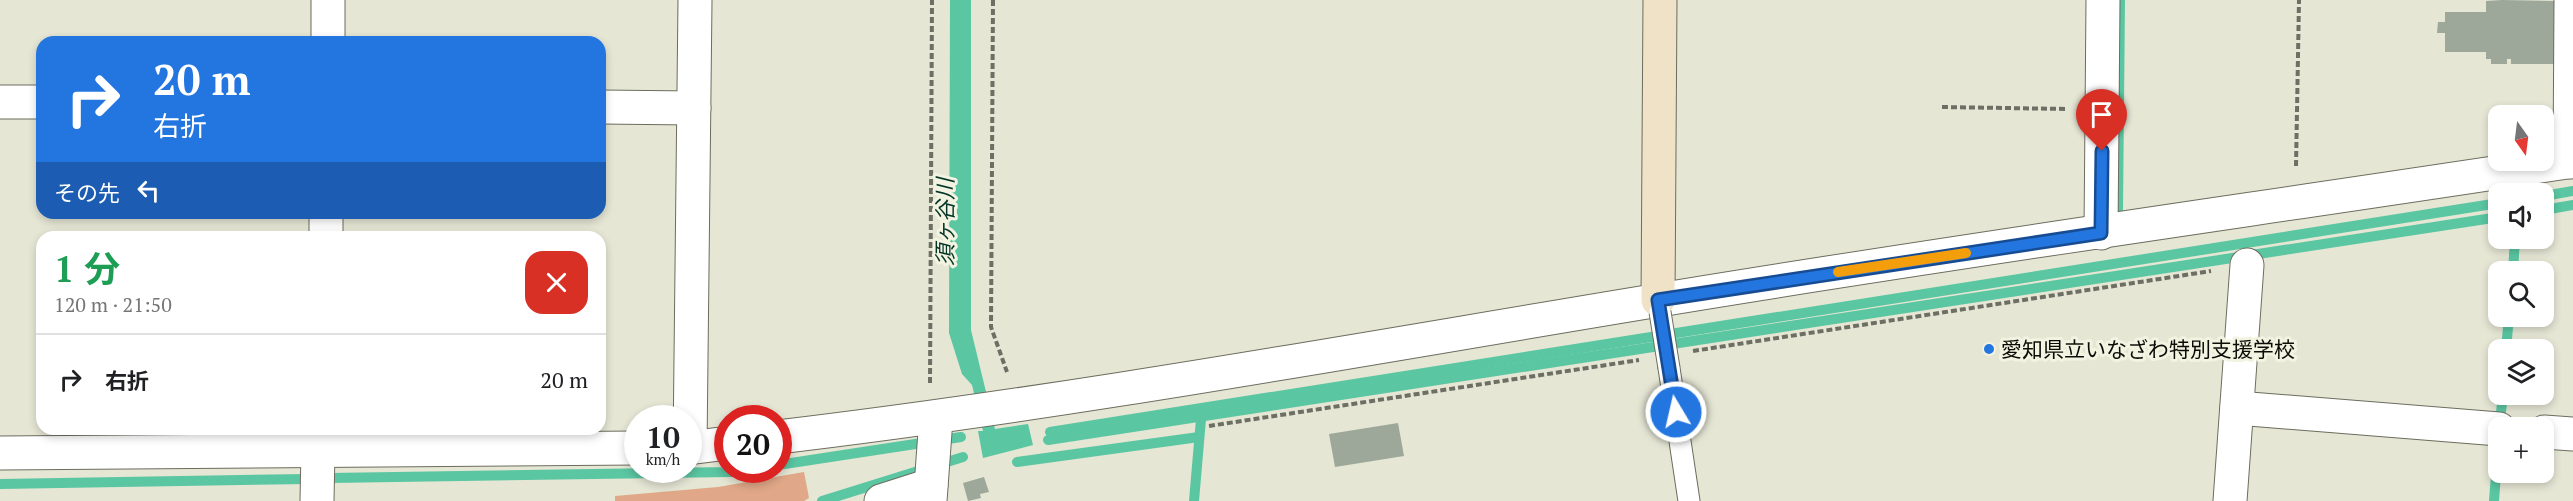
<!DOCTYPE html>
<html lang="ja">
<head>
<meta charset="utf-8">
<style>
	:root { --surface:#fff; --page:#f6f6f6; --text:#202124; --muted:#757577; --line:#e0e0e0 }
	body { margin:0; font-family:"PT Serif","Noto Sans JP",serif; background:var(--page); color:var(--text); height:100vh; display:flex; flex-direction:column; font-size:22px; white-space:nowrap }
	* { box-sizing:border-box; margin:0 }
	p { font-size:20px; color:var(--muted) }
	.icon { flex:none; width:33px; height:33px; fill:none; stroke:currentColor; stroke-width:2; stroke-linecap:round; stroke-linejoin:round }
	.map { position:relative; flex:1; overflow:hidden }
	.drawer { position:absolute; left:36px; top:231px; width:570px; height:204px; display:flex; flex-direction:column; background:var(--surface); border-radius:18px; box-shadow:0 3px 9px #0003 }
	.drawer>* { flex:none }
	.top-card { position:absolute; left:36px; top:36px; width:570px; height:183px; border-radius:18px; box-shadow:0 3px 9px #0003; background:#2375e0; color:#fff; overflow:hidden }
	.needle { width:39px; rotate:166deg }
	.buttons { position:absolute; left:2488px; top:105px; display:grid; gap:12px }
	.buttons a { display:grid; place-items:center; width:66px; height:66px; border-radius:12px; background:var(--surface); box-shadow:0 3px 9px #0003; font-size:30px }
	.speed { position:absolute; left:624px; top:405px; display:flex; gap:12px; font-size:30px; font-weight:700; text-align:center }
	.speed>* { display:grid; place-content:center; width:78px; height:78px; border-radius:50%; background:var(--surface); box-shadow:0 3px 9px #0003; line-height:1 }
	.speed small { font-size:15px; font-weight:400 }
	.speed .limit { border:9px solid #d22; background:#fff; color:#111 }
	.pin { position:absolute; display:grid; place-items:center; width:51px; height:51px; color:#fff; margin:-62px -26px; border-radius:50% 50% 50% 0; rotate:-45deg; box-shadow:0 0 6px #0007 }
	.pin .icon { rotate:45deg }
	.me { position:absolute; width:66px; margin:-33px; rotate:351deg; stroke-linejoin:round; filter:drop-shadow(0 0 4px #0008) }
	.turn { display:flex; align-items:center; gap:21px; height:126px; padding:0 18px; font-size:27px }
	.turn .icon { width:78px; height:78px; stroke-width:2.5 }
	.turn b { display:block; font-size:42px; line-height:51px }
	.then { display:flex; align-items:center; height:57px; padding:0 18px; background:#0003; gap:12px; font-size:22px }
	.round { display:grid; place-items:center; flex:none; width:63px; height:63px; border-radius:18px; background:var(--page) }
	.headline { display:flex; align-items:center; justify-content:space-between; height:102px; padding:0 18px }
	h1 { font-size:36px; font-weight:700; line-height:45px; color:#1e9e55 }
	ul { padding:0; list-style:none }
	li { display:flex; align-items:center; gap:18px; height:90px; padding:0 18px; border-top:2px solid var(--line) }
	li div { flex:1 }
	li b { display:block; font-size:22px }
	li em { font-style:normal }
	.map>svg:first-child { display:block }
	.green { fill:#e0a888 }
	.water { fill:#5ac6a2 }
	.lines { fill:none; stroke-linecap:round; stroke-linejoin:round }
	.stream { stroke:#5ac6a2; stroke-width:10 }
	.building { fill:#9da89a }
	.lane-casing { stroke:#6c6d5e; stroke-width:23 }
	.street-casing { stroke:#6c6d5e; stroke-width:35 }
	.secondary-casing { stroke:#6c6d5e; stroke-width:35 }
	.path { stroke:#6e6f64; stroke-width:4; stroke-dasharray:6 3; stroke-linecap:butt }
	.lane { stroke:#fff; stroke-width:21 }
	.street { stroke:#fff; stroke-width:33 }
	.secondary { stroke:#f0e2c7; stroke-width:33 }
	.lane-bridge-casing { stroke:#6c6d5e; stroke-width:23; stroke-linecap:butt }
	.lane-bridge { stroke:#fff; stroke-width:21 }
	.route-casing { stroke:#174c92; stroke-width:15 }
	.route { stroke:#2375e0; stroke-width:10 }
	.slow { stroke:#f59e0b; stroke-width:10 }
	.poi-dot { fill:#2375e0; stroke:#f2f3e1; stroke-width:2 }
	.labels { text-anchor:middle; dominant-baseline:central; stroke-width:6; stroke-linejoin:round; paint-order:stroke }
	.poi-label { font-size:21px; fill:#0c0c07; stroke:#f2f3e1; text-anchor:start }
	.water-label { font-size:22px; font-style:italic; fill:#023527; stroke:#f2f3e1 }
</style>
</head>
<body>
<div class="map">
<svg width="2573" height="501" viewBox="0 0 2573 501">
	<rect width="100%" height="100%" fill="#e5e6d4"/>
	<!-- green -->
	<polygon class="green" points="804,472 809,498 804,501 615,501 615,496 718,487"/>
	<!-- water -->
	<polygon class="water" points="950,0 971,0 971,330 995,429 1028,424 1033,445 983,458 978,431 983,431 972,385 962,374 949,333"/>
	<g class="lines">
		<!-- stream -->
		<g class="stream">
			<polyline points="2544,196 2573,191"/>
			<polyline points="2118,209 2120,0"/>
			<polyline points="2544,210 2573,205"/>
			<polyline points="2513,272 2515,238"/>
			<polyline points="2506,350 2509,316"/>
			<polyline points="2501,412 2503,394"/>
			<polyline points="1050,432 2499,203"/>
			<polyline points="1048,440 2499,217"/>
			<polyline points="1017,462 1199,437"/>
			<polyline points="778,465 961,437"/>
			<polyline points="330,478 730,472 749,470"/>
			<polyline points="0,484 307,479"/>
			<polyline points="822,501 963,457"/>
			<polyline points="1194,501 1201,419"/>
			<polyline points="2494,501 2498,448"/>
		</g>
	</g>
	<!-- building -->
	<g class="building">
		<polygon points="2502,0 2555,1 2555,64 2511,64 2511,59 2507,59 2507,64 2491,64 2491,59 2486,59 2486,52 2445,52 2445,33 2437,33 2438,22 2445,22 2445,12 2486,12 2486,1"/>
		<polygon points="1398,423 1404,456 1335,467 1329,434"/>
		<polygon points="984,477 989,492 980,494 981,498 968,501 963,483"/>
	</g>
	<g class="lines">
		<!-- lane casing -->
		<g class="lane-casing">
			<polyline id="lane" points="1669,368 1689,501"/>
		</g>
		<!-- street casing -->
		<g class="street-casing">
			<g id="street">
				<polyline points="328,42 328,0"/>
				<polyline points="0,102 42,102"/>
				<polyline points="600,107 694,108"/>
				<polyline points="2570,162 2571,0"/>
				<polyline points="2101,233 2103,0"/>
				<polyline points="326,237 326,213"/>
				<polyline points="2237,408 2499,429"/>
				<polyline points="2544,432 2573,434"/>
				<path d="M 778,437 C 1072,402 1362,349 1653,301 C 1959,250 2266,208 2573,161"/>
				<polyline points="688,448 728,443"/>
				<polyline points="690,448 695,0"/>
				<polyline points="0,453 638,448"/>
				<polyline points="317,501 318,450"/>
				<polyline points="881,501 931,485"/>
				<polyline points="930,501 936,418"/>
				<polyline points="2230,501 2247,265"/>
			</g>
		</g>
		<!-- secondary casing -->
		<g class="secondary-casing">
			<polyline id="secondary" points="1658,300 1660,0"/>
		</g>
		<!-- path -->
		<g class="path">
			<polyline points="993,0 991,327 1007,372"/>
			<polyline points="1942,107 2067,109"/>
			<polyline points="2296,166 2299,0"/>
			<polyline points="1693,351 2211,271"/>
			<polyline points="930,383 932,0"/>
			<polyline points="1209,426 1639,360"/>
		</g>
		<!-- lane -->
		<use href="#lane" class="lane"/>
		<!-- street -->
		<use href="#street" class="street"/>
		<!-- secondary -->
		<use href="#secondary" class="secondary"/>
		<!-- lane-bridge casing -->
		<g class="lane-bridge-casing">
			<polyline id="lane-bridge" points="1660,312 1669,368"/>
		</g>
		<!-- lane-bridge -->
		<use href="#lane-bridge" class="lane-bridge"/>
	</g>
	<g class="lines">
		<!-- route casing -->
		<g class="route-casing">
			<polyline id="route" points="1676,412 1658,300 2101,233 2102,151"/>
		</g>
		<!-- route -->
		<use href="#route" class="route"/>
		<!-- slow -->
		<polyline class="slow" points="1838,272 1966,253"/>
	</g>
	<!-- markers -->
	<circle class="poi-dot" cx="1989" cy="349" r="6"/>
	<g class="labels">
		<!-- poi labels -->
		<g class="poi-label">
			<text x="2001" y="349">愛知県立いなざわ特別支援学校</text>
		</g>
		<!-- water labels -->
		<g class="water-label">
			<text transform="translate(944 222) rotate(-90)">須ヶ谷川</text>
		</g>
	</g>
</svg>
<div class="buttons">
<a><svg class="needle" viewBox="-14 -14 28 28"><path d="M0-13l5 13h-10z" fill="#e53935"/><path d="M0 13l5-13h-10z" fill="#757577"/></svg></a>
<a><svg class="icon" aria-label="sound" viewBox="0 0 24 24"><path d="M4 9h4l5-4v14l-5-4H4zM17 9q2 3 0 6"/></svg></a>
<a><svg class="icon" aria-label="search" viewBox="0 0 24 24"><circle cx="10" cy="10" r="6"/><path d="M15 15l6 6"/></svg></a>
<a><svg class="icon" aria-label="layers" viewBox="0 0 24 24"><path d="M12 4l9 5-9 5-9-5zM3 14l9 5 9-5"/></svg></a>
<a>+</a>
</div>
<div class="speed"><div>10<small>km/h</small></div><div class="limit">20</div></div>
<div class="pin" style="left:2102px;top:151px;background:#d93025"><svg class="icon" aria-label="arrive" viewBox="0 0 24 24"><path d="M6 21V4h12l-3 4 3 4H6"/></svg></div>
<svg class="me" style="left:1676px;top:412px" viewBox="-20 -20 40 40"><circle r="17" fill="#2375e0" stroke="#fff" stroke-width="3"/><path d="M0-11L8 9 0 5-8 9z" fill="#fff"/></svg>
<div class="top-card">
<div class="turn"><svg class="icon" aria-label="right" viewBox="0 0 24 24"><path d="M7 20v-9h11M14 6l5 5-5 5"/></svg><div><b>20 m</b>右折</div></div>
<div class="then">その先<svg class="icon" aria-label="left" viewBox="0 0 24 24"><path d="M17 20v-9H6M10 6l-5 5 5 5"/></svg></div>
</div>
<section class="drawer">
<div class="headline"><div><h1>1 分</h1><p>120 m · 21:50</p></div><a class="round" style="background:#d93025;color:#fff"><svg class="icon" aria-label="close" viewBox="0 0 24 24"><path d="M6 6l12 12M18 6L6 18"/></svg></a></div>
<ul>
<li><svg class="icon" aria-label="right" viewBox="0 0 24 24"><path d="M7 20v-9h11M14 6l5 5-5 5"/></svg><div><b>右折</b></div><em>20 m</em></li>
</ul>
</section>
</div>
</body>
</html>
